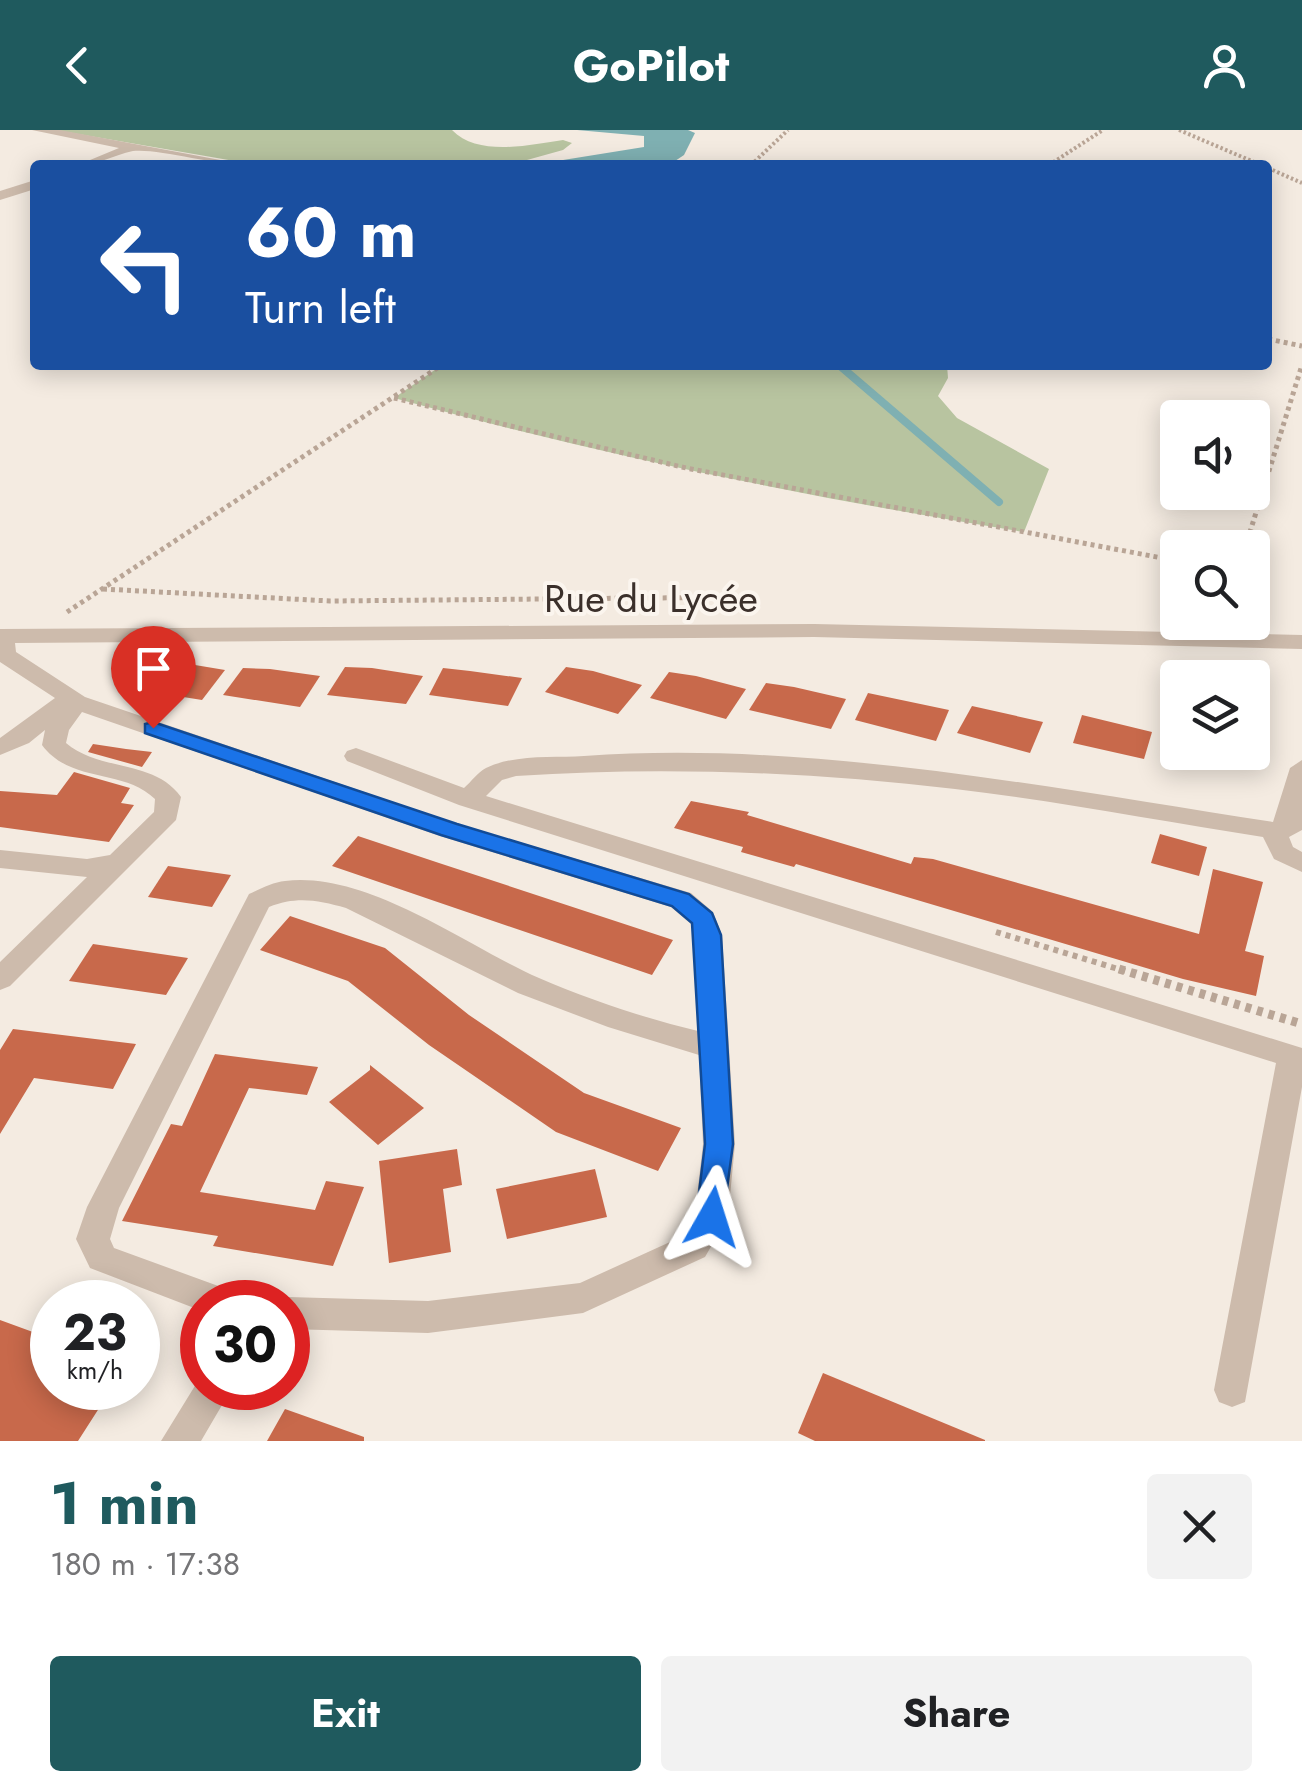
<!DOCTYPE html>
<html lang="en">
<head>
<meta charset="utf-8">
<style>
	:root { --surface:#fff; --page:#f2f2f2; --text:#202124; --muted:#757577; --accent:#1f5a5e }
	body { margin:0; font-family:Jost,sans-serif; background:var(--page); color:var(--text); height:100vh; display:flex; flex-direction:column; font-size:38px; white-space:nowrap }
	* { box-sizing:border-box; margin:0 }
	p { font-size:32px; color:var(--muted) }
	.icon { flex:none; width:55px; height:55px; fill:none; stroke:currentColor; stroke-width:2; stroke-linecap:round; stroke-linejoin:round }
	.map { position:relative; height:1311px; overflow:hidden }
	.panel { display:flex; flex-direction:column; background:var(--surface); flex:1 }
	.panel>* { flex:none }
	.top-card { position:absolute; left:30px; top:30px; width:1242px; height:210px; border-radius:10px; box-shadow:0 5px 25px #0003; background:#1a4fa0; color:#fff; overflow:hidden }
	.tools { position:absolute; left:1160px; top:270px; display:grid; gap:20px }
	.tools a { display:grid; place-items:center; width:110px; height:110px; border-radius:10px; background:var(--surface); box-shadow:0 5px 25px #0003; font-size:50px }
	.speed { position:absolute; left:30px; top:1150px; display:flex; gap:20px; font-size:50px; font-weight:700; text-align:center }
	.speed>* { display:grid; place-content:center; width:130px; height:130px; border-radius:50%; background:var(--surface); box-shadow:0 5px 25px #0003; line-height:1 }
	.speed small { font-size:25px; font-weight:400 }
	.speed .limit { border:15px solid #d22; background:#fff; color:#111 }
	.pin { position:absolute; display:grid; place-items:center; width:85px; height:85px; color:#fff; margin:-102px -42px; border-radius:50% 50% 50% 0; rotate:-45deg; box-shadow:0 0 10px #0007 }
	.pin .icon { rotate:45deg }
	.me { position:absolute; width:110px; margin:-55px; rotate:6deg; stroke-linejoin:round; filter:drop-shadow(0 0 8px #0008) }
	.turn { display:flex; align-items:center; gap:35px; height:210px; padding:0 50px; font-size:45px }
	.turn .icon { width:130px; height:130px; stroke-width:2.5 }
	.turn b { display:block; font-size:70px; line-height:85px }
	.round { display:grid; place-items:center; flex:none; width:105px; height:105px; border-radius:10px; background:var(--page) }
	.summary { display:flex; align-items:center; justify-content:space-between; height:170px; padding:0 50px }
	h1 { font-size:60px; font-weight:700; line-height:75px; color:var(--accent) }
	.button { display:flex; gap:20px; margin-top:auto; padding:20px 50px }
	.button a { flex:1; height:115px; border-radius:10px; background:var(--accent); color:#fff; font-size:40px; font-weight:700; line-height:115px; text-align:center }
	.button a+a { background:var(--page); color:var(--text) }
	header { display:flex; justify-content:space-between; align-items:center; height:130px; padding:0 50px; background:var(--accent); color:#fff; font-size:45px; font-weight:700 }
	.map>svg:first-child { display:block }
	.green { fill:#b8c4a0 }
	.water { fill:#7fb0b2 }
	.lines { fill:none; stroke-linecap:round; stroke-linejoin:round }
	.stream { stroke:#7fb0b2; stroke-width:8 }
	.building { fill:#c8694b }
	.path-far3 { stroke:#b9a596; stroke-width:4; stroke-dasharray:2.5 2.5; stroke-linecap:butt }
	.path-far2 { stroke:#b9a596; stroke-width:5; stroke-dasharray:4 4; stroke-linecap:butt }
	.path-far1 { stroke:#b9a596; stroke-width:6; stroke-dasharray:5 5; stroke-linecap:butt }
	.path { stroke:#b9a596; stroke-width:9; stroke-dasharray:6 6; stroke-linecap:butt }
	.minor { fill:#cdbbac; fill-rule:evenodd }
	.route { fill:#1a73e8; stroke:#114b97; stroke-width:2.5 }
	.labels { text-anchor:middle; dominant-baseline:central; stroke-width:8; stroke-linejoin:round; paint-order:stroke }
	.street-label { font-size:38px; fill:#3b302b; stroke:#fbf5ee }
</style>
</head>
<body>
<header><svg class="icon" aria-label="back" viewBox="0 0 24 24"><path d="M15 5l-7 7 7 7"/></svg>GoPilot<svg class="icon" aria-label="person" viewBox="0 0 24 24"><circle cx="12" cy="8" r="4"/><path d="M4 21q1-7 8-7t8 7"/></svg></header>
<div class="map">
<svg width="1302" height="1311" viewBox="0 0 1302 1311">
	<rect width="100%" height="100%" fill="#f4ebe1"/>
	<!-- green -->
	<g class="green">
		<path d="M 55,0 L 452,0 C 478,27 529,15 563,10 L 572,13 L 563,20 L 509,35 L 257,35 Z"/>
		<path d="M 442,235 L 947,235 L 948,248 L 938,266 L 957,288 L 1049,339 L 1024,402 C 812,368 601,325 394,268 Z"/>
	</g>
	<!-- water -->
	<polygon class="water" points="577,0 688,0 695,3 684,25 669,35 532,35 644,17 644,6"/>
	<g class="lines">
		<!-- stream -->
		<polyline class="stream" points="839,235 999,372"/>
	</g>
	<!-- building -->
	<g class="building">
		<polygon points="149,531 177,532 225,540 202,570 127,558"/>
		<polygon points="345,537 372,538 423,546 406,574 327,565"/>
		<polygon points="566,537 593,541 642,555 618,584 545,562"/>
		<polygon points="243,538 270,539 320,546 300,577 223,565"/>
		<polygon points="443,538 470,541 522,548 508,576 429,565"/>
		<polygon points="669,542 696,546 746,559 726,589 650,568"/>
		<polygon points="766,553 794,557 846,569 831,599 749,580"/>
		<polygon points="868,563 949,580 936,611 855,590"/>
		<polygon points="972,576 1043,592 1030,623 957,603"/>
		<polygon points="1082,585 1152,602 1144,629 1073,613"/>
		<polygon points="93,614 126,619 152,622 142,637 88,622"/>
		<polygon points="74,642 130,658 121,673 134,675 109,712 0,697 0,661 57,665"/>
		<polygon points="691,671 749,682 747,685 911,734 914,727 933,729 1199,804 1213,739 1263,752 1245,821 1264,826 1256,866 1183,849 796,734 794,737 741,722 743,717 674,698"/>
		<polygon points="1160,704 1207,717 1199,746 1151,733"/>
		<polygon points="358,706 439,733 673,810 652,845 332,736"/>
		<polygon points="168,736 231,745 212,777 148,767"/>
		<polygon points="290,786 385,818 469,885 584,963 681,998 658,1041 556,1002 429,915 348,851 260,820"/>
		<polygon points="93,814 188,828 166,865 69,851"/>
		<polygon points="13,899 136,914 113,959 34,948 0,1004 0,920"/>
		<polygon points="215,924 318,937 307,965 249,958 200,1062 315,1080 326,1051 364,1057 333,1136 213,1116 218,1106 122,1091 171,994 182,996"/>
		<polygon points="370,935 424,978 378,1015 329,972 370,940"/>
		<polygon points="457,1019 462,1055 443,1059 451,1122 389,1133 379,1031"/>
		<polygon points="595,1039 607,1087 507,1109 496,1059"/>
		<polygon points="0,1190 52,1209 52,1258 112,1258 78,1311 0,1311"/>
		<polygon points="823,1243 985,1310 985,1311 815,1311 798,1303"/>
		<polygon points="285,1279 364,1307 364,1311 267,1311"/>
	</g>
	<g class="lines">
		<!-- path-far3 -->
		<g class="path-far3">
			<polyline points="1179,0 1261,35"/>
			<polyline points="751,35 788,0"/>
			<polyline points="1049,35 1103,0"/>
			<polyline points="1268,38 1302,53"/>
		</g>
		<!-- path-far2 -->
		<g class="path-far2">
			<polyline points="1268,209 1302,216"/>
			<polyline points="394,268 686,338 1178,431"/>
			<polyline points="1245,418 1302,235"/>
			<polyline points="103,459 330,471 757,467"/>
			<polyline points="67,482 442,235"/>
		</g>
		<!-- path-far1 -->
		<polyline class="path-far1" points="996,802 1128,842"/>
		<!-- path -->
		<polyline class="path" points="1119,839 1302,894"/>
		<!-- minor -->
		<g class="minor">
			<path d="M 32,0 L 60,0 L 247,35 C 215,35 156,18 133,21 C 113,25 99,35 78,35 L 119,18 Z"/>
			<polygon points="35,50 35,59 0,70 0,61"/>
			<path d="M 814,494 L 1302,505 L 1302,519 L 814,507 L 15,513 L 16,522 L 85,567 L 458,694 L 691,763 L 713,782 L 722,805 L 735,1014 L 728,1087 L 705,1127 L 583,1183 L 428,1203 L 288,1199 L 288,1172 L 275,1172 L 288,1167 L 428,1171 L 580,1153 L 681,1107 L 695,1084 L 703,1014 L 699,925 L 608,897 L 518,863 L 346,778 C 318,770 296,766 269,777 L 119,1078 L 110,1109 L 114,1118 L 232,1161 L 237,1172 L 202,1172 L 202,1181 L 90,1138 L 76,1109 L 87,1077 L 249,764 C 260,759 273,752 285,751 C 368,741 466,816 539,848 C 590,870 644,888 698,901 L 694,805 L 691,794 L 671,777 L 440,706 L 82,582 L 69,600 L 66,613 C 100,642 154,629 181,667 L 176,690 L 10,856 L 0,860 L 0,832 L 87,747 L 0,738 L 0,720 L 87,729 L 110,725 L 154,682 L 155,669 C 123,638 71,654 42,615 L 45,600 L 29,613 L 0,625 L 0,608 L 55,568 L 0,532 L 0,499 Z"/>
			<path d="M 356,618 L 464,658 C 471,652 478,642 486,638 C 515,624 554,628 584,626 C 809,610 1051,658 1273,692 L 1290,638 L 1302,630 L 1302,700 L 1289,707 L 1293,717 L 1302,722 L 1302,742 L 1274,729 L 1263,707 C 1160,691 1058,671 955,659 C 809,642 663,636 516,646 L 502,650 L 486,666 L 1302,918 L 1302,957 L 1245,1272 L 1232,1277 L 1219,1272 L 1214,1260 L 1276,933 L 459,675 L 347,631 L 344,626 L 347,621 Z"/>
			<polygon points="201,1246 202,1258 232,1258 201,1311 161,1311"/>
		</g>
	</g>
	<!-- route -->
	<polygon class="route" points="153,592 457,694 689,764 712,783 721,805 733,1014 722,1096 712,1100 701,1096 696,1087 705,1014 692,793 672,776 441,705 145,603 145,594"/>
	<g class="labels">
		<!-- street labels -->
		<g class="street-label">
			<text x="651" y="468">Rue du Lycée</text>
		</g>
	</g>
</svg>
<div class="tools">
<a><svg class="icon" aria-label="sound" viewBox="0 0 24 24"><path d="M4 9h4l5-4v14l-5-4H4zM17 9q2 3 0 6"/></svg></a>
<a><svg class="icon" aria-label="search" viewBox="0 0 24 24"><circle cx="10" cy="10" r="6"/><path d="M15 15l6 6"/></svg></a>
<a><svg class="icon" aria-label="layers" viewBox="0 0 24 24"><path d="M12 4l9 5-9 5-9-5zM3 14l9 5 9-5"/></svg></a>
</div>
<div class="speed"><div>23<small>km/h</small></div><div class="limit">30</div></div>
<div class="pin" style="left:153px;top:598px;background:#d93025"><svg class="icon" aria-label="arrive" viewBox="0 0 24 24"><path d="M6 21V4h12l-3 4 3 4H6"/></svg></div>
<svg class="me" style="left:712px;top:1087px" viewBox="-20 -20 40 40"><path d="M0-17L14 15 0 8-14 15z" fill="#1a73e8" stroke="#fff" stroke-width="4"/></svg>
<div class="top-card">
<div class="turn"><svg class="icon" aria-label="left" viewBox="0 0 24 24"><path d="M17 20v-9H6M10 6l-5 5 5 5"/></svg><div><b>60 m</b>Turn left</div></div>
</div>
</div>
<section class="panel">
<div class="summary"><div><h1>1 min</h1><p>180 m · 17:38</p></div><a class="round"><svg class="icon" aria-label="close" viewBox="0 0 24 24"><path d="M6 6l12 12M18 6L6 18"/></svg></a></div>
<div class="button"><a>Exit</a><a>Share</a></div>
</section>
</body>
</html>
